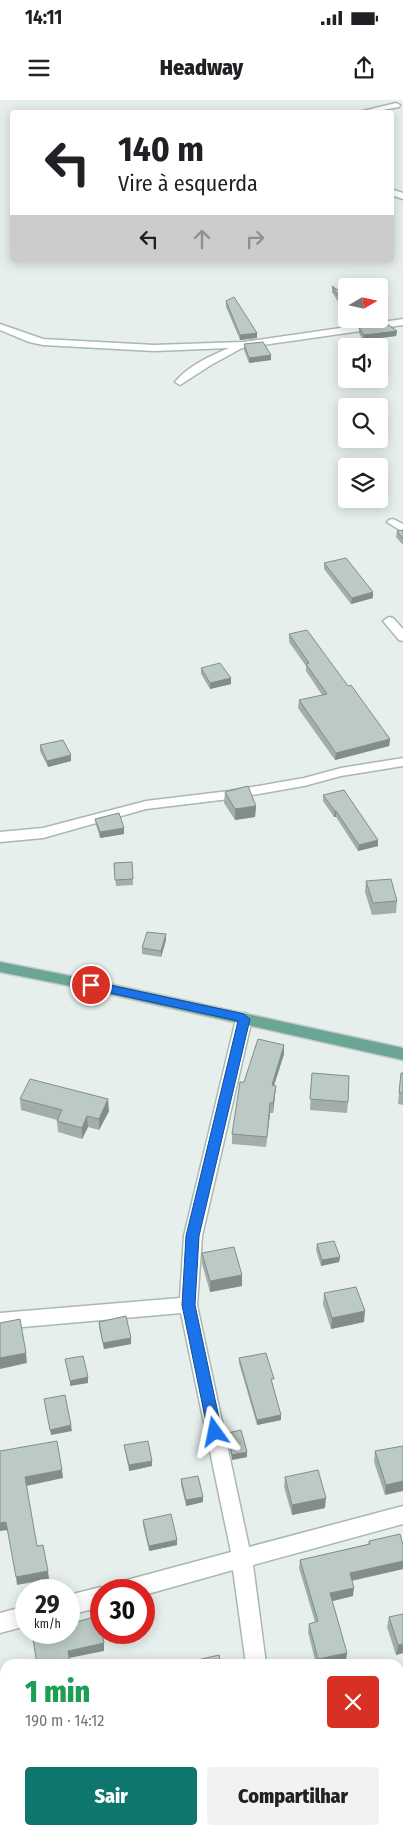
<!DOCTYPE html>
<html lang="pt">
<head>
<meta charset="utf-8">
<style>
	:root { --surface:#fff; --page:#f2f2f2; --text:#202124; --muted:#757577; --accent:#0f766e }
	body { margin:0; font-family:"Fira Sans Condensed",sans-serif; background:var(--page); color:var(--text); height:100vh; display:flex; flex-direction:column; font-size:19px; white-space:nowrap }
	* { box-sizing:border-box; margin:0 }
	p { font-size:16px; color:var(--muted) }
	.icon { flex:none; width:28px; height:28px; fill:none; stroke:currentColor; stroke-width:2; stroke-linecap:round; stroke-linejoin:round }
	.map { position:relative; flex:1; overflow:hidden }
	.panel { position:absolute; left:0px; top:1559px; width:404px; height:176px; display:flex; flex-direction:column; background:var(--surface); border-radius:15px 15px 0 0; box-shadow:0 2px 12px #0003 }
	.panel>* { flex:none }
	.banner { position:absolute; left:10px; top:10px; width:384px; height:152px; border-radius:5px; box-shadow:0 2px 12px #0003; background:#fff; color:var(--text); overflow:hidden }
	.needle { width:32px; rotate:81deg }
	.buttons { position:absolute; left:338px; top:178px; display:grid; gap:10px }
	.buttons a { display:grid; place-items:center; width:50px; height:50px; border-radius:5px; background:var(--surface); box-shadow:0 2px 12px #0003; font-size:25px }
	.speed { position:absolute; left:15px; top:1479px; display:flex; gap:10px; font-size:25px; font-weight:700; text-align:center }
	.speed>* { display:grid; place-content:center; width:65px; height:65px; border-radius:50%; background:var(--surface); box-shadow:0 2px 12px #0003; line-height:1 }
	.speed small { font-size:12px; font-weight:400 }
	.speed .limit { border:8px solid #d22; background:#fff; color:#111 }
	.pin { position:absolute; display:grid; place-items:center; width:42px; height:42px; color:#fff; margin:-21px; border:2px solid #fff; border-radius:50%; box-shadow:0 1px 5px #0007 }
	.me { position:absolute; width:55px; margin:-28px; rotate:348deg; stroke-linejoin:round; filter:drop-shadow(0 0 4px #0008) }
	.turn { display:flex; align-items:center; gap:18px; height:105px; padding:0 25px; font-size:22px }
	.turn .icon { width:65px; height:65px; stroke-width:2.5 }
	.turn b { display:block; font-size:35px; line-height:42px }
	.lanes { display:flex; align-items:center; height:48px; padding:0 25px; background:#0003; justify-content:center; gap:25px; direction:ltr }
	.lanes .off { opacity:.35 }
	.round { display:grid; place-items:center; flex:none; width:52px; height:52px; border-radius:5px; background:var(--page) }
	.head { display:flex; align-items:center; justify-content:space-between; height:85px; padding:0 25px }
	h1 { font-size:30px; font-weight:800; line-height:38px; color:#1e9e55 }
	.action { display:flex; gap:10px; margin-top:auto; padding:10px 25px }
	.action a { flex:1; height:58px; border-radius:5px; background:var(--accent); color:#fff; font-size:20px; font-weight:800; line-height:58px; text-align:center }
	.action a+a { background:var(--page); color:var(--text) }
	.status { display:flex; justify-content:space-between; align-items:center; height:35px; padding:0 25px; background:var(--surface); direction:ltr }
	.status svg { height:14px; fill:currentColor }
	header { display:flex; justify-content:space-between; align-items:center; height:65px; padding:0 25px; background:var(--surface); font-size:22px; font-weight:800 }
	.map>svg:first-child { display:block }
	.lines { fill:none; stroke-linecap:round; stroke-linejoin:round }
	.minor-casing { stroke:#a8b8b2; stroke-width:3 }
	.major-casing { stroke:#c2cac8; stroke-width:3 }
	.minor { fill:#fff; fill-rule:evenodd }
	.major { fill:#6aa596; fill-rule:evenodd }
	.wall { fill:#a1aea9 }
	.shaded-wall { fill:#838d89 }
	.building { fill:#bbcac4; stroke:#838d89 }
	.route { fill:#1a73e8; stroke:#114b97 }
</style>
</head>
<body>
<div class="status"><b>14:11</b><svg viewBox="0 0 49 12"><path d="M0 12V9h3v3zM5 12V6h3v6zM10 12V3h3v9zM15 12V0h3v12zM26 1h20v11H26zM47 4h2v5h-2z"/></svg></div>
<header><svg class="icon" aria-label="menu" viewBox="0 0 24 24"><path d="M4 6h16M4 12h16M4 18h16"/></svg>Headway<svg class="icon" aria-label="share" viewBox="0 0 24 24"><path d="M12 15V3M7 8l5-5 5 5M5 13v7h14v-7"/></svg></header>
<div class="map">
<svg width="403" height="1734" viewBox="0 0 403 1734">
	<rect width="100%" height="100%" fill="#e6efeb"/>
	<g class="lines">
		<!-- minor casing -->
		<g class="minor-casing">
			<g id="minor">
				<polygon points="396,3 400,5 399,7 372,12 359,12"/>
				<polygon points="391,89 403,93 403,99 391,95"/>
				<path d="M 403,219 L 403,225 L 242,248 L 211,265 L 180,285 L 175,282 C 188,266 210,256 229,248 L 154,251 L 43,245 L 29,242 L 0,230 L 0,224 L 43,239 L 154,245 L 243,242 Z"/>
				<polygon points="393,419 403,424 403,432 387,422 389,420"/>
				<polygon points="389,517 393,518 403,529 403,541 399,540 383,521"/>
				<polygon points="403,658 403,666 341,676 304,686 229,699 146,709 43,738 0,742 0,732 43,728 146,701 229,691 304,678 341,668"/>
				<polygon points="244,913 249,915 252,919 202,1136 197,1205 249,1447 403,1406 403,1424 253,1465 266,1564 246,1564 233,1470 144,1495 144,1490 117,1490 120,1483 127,1480 231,1452 181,1213 0,1229 0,1213 180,1198 184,1136 236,919 239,915"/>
				<polygon points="101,1487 108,1490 101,1490 101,1507 69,1515 69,1495"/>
				<polygon points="26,1506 26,1526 0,1533 0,1513"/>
				<polygon points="5,1683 5,1705 0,1707 0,1685"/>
				<rect x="268" y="1730" width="22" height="4"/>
			</g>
		</g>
		<!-- major casing -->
		<g class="major-casing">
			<polygon id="major" points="0,862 91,880 403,948 403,960 91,890 0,872"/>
		</g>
		<!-- minor -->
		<use href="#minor" class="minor"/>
		<!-- major -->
		<use href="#major" class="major"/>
	</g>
	<!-- wall -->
	<g class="wall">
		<polygon points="332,186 346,196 346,214 332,192"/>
		<polygon points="226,201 257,238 240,240 226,207"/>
		<polygon points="349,219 375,219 375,221 353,224"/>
		<polygon points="359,228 397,231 396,236 363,240 359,233"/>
		<polygon points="244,244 271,260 249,263 244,250"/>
		<polygon points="403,430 403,445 396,437 397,431"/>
		<polygon points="324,463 373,492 373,498 351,504 324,469"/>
		<polygon points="289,534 348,586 390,639 389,646 335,660 298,608 299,600 322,595 306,571 306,566 289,542"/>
		<polygon points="201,568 231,578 231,584 210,589 201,574"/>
		<polygon points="40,645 71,655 71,661 48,667 40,651"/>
		<polygon points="225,692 256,706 255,717 235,720 224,703"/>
		<polygon points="323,695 378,740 378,746 358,751 336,717 334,717 323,701"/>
		<polygon points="95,719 124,734 100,738 96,725"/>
		<polygon points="132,762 133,785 116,786 114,763"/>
		<polygon points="366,781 397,801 396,813 372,815 365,792"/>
		<polygon points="166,840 161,857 142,854 142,848"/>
		<polygon points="284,954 274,985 276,986 273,1013 270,1013 266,1047 232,1044 232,1034 244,982"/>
		<polygon points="312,973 348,1002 347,1013 310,1010"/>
		<polygon points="401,973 403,973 403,1005 398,1004"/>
		<polygon points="20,999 109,1011 99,1030 88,1027 82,1039 58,1032 57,1021 57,1020 21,1010"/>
		<polygon points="317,1144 340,1157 339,1162 321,1166 316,1150"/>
		<polygon points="202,1153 242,1175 242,1186 210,1192 202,1164"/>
		<polygon points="324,1193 364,1222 331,1229 323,1204"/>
		<polygon points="99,1222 131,1244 104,1249 99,1227"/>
		<polygon points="239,1258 273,1284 272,1284 281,1320 257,1325 239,1263"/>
		<polygon points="228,1333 247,1352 247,1357 232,1360 228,1338"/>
		<polygon points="124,1345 152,1366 129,1371 125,1351"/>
		<polygon points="403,1346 385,1395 374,1362 375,1351"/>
		<polygon points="285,1377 325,1408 292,1415 284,1387"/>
		<polygon points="181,1379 203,1397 203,1402 186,1406 181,1385"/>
		<polygon points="143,1420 177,1445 149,1451 143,1425"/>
		<polygon points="369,1441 403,1469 352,1481 353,1496 332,1501 346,1561 334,1564 316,1564 308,1532 309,1524 315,1522 299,1468 300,1460 368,1444"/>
		<polygon points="389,1517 403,1553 396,1555 387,1527"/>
	</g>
	<!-- shaded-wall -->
	<g class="shaded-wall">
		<polygon points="353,219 375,219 375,221 353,224"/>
		<polygon points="397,231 396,236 363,240 364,235"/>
		<polygon points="257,233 257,238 240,240 240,235"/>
		<polygon points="271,255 271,260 249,263 249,258"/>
		<polygon points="373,492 373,498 351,504 352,498"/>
		<polygon points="231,578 231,584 210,589 210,583"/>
		<polygon points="390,639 389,646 335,660 336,653"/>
		<polygon points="71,655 71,661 48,667 47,661"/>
		<polygon points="256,706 255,717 235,720 235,709"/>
		<polygon points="335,711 336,711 336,717 334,717"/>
		<polygon points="124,728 124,734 100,738 100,732"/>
		<polygon points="378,740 378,746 358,751 359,745"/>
		<polygon points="166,834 166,840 161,857 161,851"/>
		<polygon points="284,945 284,954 271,995 272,985"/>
		<polygon points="276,986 273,1013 273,1003"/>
		<polygon points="108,999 109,1011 99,1030 99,1019"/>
		<polygon points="270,1003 270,1013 266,1047 267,1037"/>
		<polygon points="87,1016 88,1027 82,1039 82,1028"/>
		<polygon points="340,1157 339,1162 321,1166 322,1160"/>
		<polygon points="242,1175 242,1186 210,1192 210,1181"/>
		<polygon points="365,1211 364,1222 331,1229 332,1218"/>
		<polygon points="131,1238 131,1244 104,1249 103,1243"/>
		<polygon points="26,1253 27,1263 0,1269 0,1258"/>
		<polygon points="88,1277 88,1283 70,1286 70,1281"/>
		<polygon points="281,1315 281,1320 257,1325 257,1320"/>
		<polygon points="71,1325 72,1331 51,1335 50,1330"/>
		<polygon points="247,1352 247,1357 232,1360 232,1355"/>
		<polygon points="152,1361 152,1366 129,1371 129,1365"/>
		<polygon points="62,1370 63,1378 26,1386 25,1377"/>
		<polygon points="403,1381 403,1391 385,1395 386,1385"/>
		<polygon points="203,1397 203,1402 186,1406 186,1400"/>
		<polygon points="326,1398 325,1408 292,1415 292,1405"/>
		<polygon points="6,1422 8,1430 0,1431 0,1423"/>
		<polygon points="177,1440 177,1445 149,1451 149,1446"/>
		<polygon points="403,1461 403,1469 349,1481 350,1473"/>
		<polygon points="48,1471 49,1479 17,1485 16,1477"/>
		<polygon points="354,1488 353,1496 329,1502 330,1493"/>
		<polygon points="104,1543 104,1551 69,1558 68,1551"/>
		<polygon points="403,1544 403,1553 396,1555 398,1545"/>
		<polygon points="347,1553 346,1561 334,1564 318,1564 318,1559"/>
		<polygon points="403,1619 403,1627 399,1628 399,1620"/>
	</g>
	<!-- building -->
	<g class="building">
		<polygon points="332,186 346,196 346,208"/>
		<polygon points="234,197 257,233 240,235 226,201"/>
		<polygon points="387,224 397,231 364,235 359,228"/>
		<polygon points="263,242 271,255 249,258 244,244"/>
		<polygon points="403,430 403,439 397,431"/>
		<polygon points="346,458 373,492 352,498 324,463"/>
		<polygon points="307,530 348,586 351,585 390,639 336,653 299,600 327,594 306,564 309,563 289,534"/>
		<polygon points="220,563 231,578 210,583 201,568"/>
		<polygon points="63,640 71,655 47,661 40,645"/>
		<polygon points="248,686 256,706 235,709 225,692"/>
		<polygon points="344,690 378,740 359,745 336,711 335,711 323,695"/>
		<polygon points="119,713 124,728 100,732 95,719"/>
		<polygon points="132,762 133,779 115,780 114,763"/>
		<polygon points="391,779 397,801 373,803 366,781"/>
		<polygon points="147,832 166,834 161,851 142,848"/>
		<polygon points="258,939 284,945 272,985 276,986 273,1003 270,1003 267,1037 232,1034 240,982 244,982"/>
		<polygon points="312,973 349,976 348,1002 310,999"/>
		<polygon points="401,973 403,973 403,993 399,993"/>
		<polygon points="30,979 108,999 99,1019 87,1016 82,1028 57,1021 62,1010 20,999"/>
		<polygon points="334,1141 340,1157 322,1160 317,1144"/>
		<polygon points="234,1147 242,1175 210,1181 202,1153"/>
		<polygon points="356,1187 365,1211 332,1218 324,1193"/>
		<polygon points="126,1216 131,1238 103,1243 99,1222"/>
		<polygon points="20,1219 26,1253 0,1258 0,1223"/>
		<polygon points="266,1253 274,1279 271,1279 281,1315 257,1320 239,1258"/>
		<polygon points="83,1256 88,1277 70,1281 65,1259"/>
		<polygon points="65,1295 71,1325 50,1330 44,1299"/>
		<polygon points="241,1330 247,1352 232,1355 228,1333"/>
		<polygon points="57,1341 62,1370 25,1377 37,1446 43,1445 48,1471 16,1477 6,1422 0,1423 0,1351"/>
		<polygon points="148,1341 152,1361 129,1365 124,1345"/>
		<polygon points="403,1346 403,1381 386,1385 375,1351"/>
		<polygon points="318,1370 326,1398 292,1405 285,1377"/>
		<polygon points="198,1376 203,1397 186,1400 181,1379"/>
		<polygon points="171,1414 177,1440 149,1446 143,1420"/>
		<polygon points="400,1434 403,1445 403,1461 350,1473 354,1488 330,1493 347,1553 318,1559 309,1524 318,1521 300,1460 370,1444 369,1441"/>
		<polygon points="403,1514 403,1544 398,1545 389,1517"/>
		<polygon points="98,1516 104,1543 68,1551 70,1564 37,1564 32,1533 69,1532 69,1524"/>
		<polygon points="219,1555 221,1564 180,1564"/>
		<polygon points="403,1581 403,1619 399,1620 399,1582"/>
		<polygon points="7,1730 27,1730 28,1734 3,1734 2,1731"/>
		<polygon points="302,1730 331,1730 332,1734 303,1734"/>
	</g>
	<!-- route -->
	<polygon class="route" points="91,881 244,914 250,919 199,1136 195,1205 222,1332 220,1337 215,1339 210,1337 208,1332 182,1205 186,1136 238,921 87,888 85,885"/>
</svg>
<div class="buttons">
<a><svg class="needle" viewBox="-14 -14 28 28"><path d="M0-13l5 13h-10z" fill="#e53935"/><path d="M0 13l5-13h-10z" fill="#757577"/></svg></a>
<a><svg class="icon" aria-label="sound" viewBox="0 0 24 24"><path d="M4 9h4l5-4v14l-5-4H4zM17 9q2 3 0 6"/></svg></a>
<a><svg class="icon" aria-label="search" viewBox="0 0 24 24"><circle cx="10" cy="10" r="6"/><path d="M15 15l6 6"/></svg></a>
<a><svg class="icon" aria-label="layers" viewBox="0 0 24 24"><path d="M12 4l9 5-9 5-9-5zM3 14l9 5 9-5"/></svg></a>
</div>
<div class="speed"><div>29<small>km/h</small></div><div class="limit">30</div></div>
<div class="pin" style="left:91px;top:885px;background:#d93025"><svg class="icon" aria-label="arrive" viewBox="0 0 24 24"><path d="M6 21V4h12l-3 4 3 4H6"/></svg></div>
<svg class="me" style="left:215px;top:1332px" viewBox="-20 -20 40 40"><path d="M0-17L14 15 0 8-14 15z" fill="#1a73e8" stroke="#fff" stroke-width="4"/></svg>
<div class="banner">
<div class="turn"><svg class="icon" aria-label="left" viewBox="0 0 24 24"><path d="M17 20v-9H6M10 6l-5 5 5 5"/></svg><div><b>140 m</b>Vire à esquerda</div></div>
<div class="lanes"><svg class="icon" aria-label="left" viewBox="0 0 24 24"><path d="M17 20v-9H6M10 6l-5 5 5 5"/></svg><svg class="icon off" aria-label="ahead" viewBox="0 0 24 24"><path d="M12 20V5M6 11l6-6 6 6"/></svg><svg class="icon off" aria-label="right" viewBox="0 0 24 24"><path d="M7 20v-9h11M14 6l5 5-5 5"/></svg></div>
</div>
<section class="panel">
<div class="head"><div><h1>1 min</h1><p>190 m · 14:12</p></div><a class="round" style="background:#d93025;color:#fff"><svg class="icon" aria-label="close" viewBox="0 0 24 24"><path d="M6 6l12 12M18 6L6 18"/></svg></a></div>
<div class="action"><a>Sair</a><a>Compartilhar</a></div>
</section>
</div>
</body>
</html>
